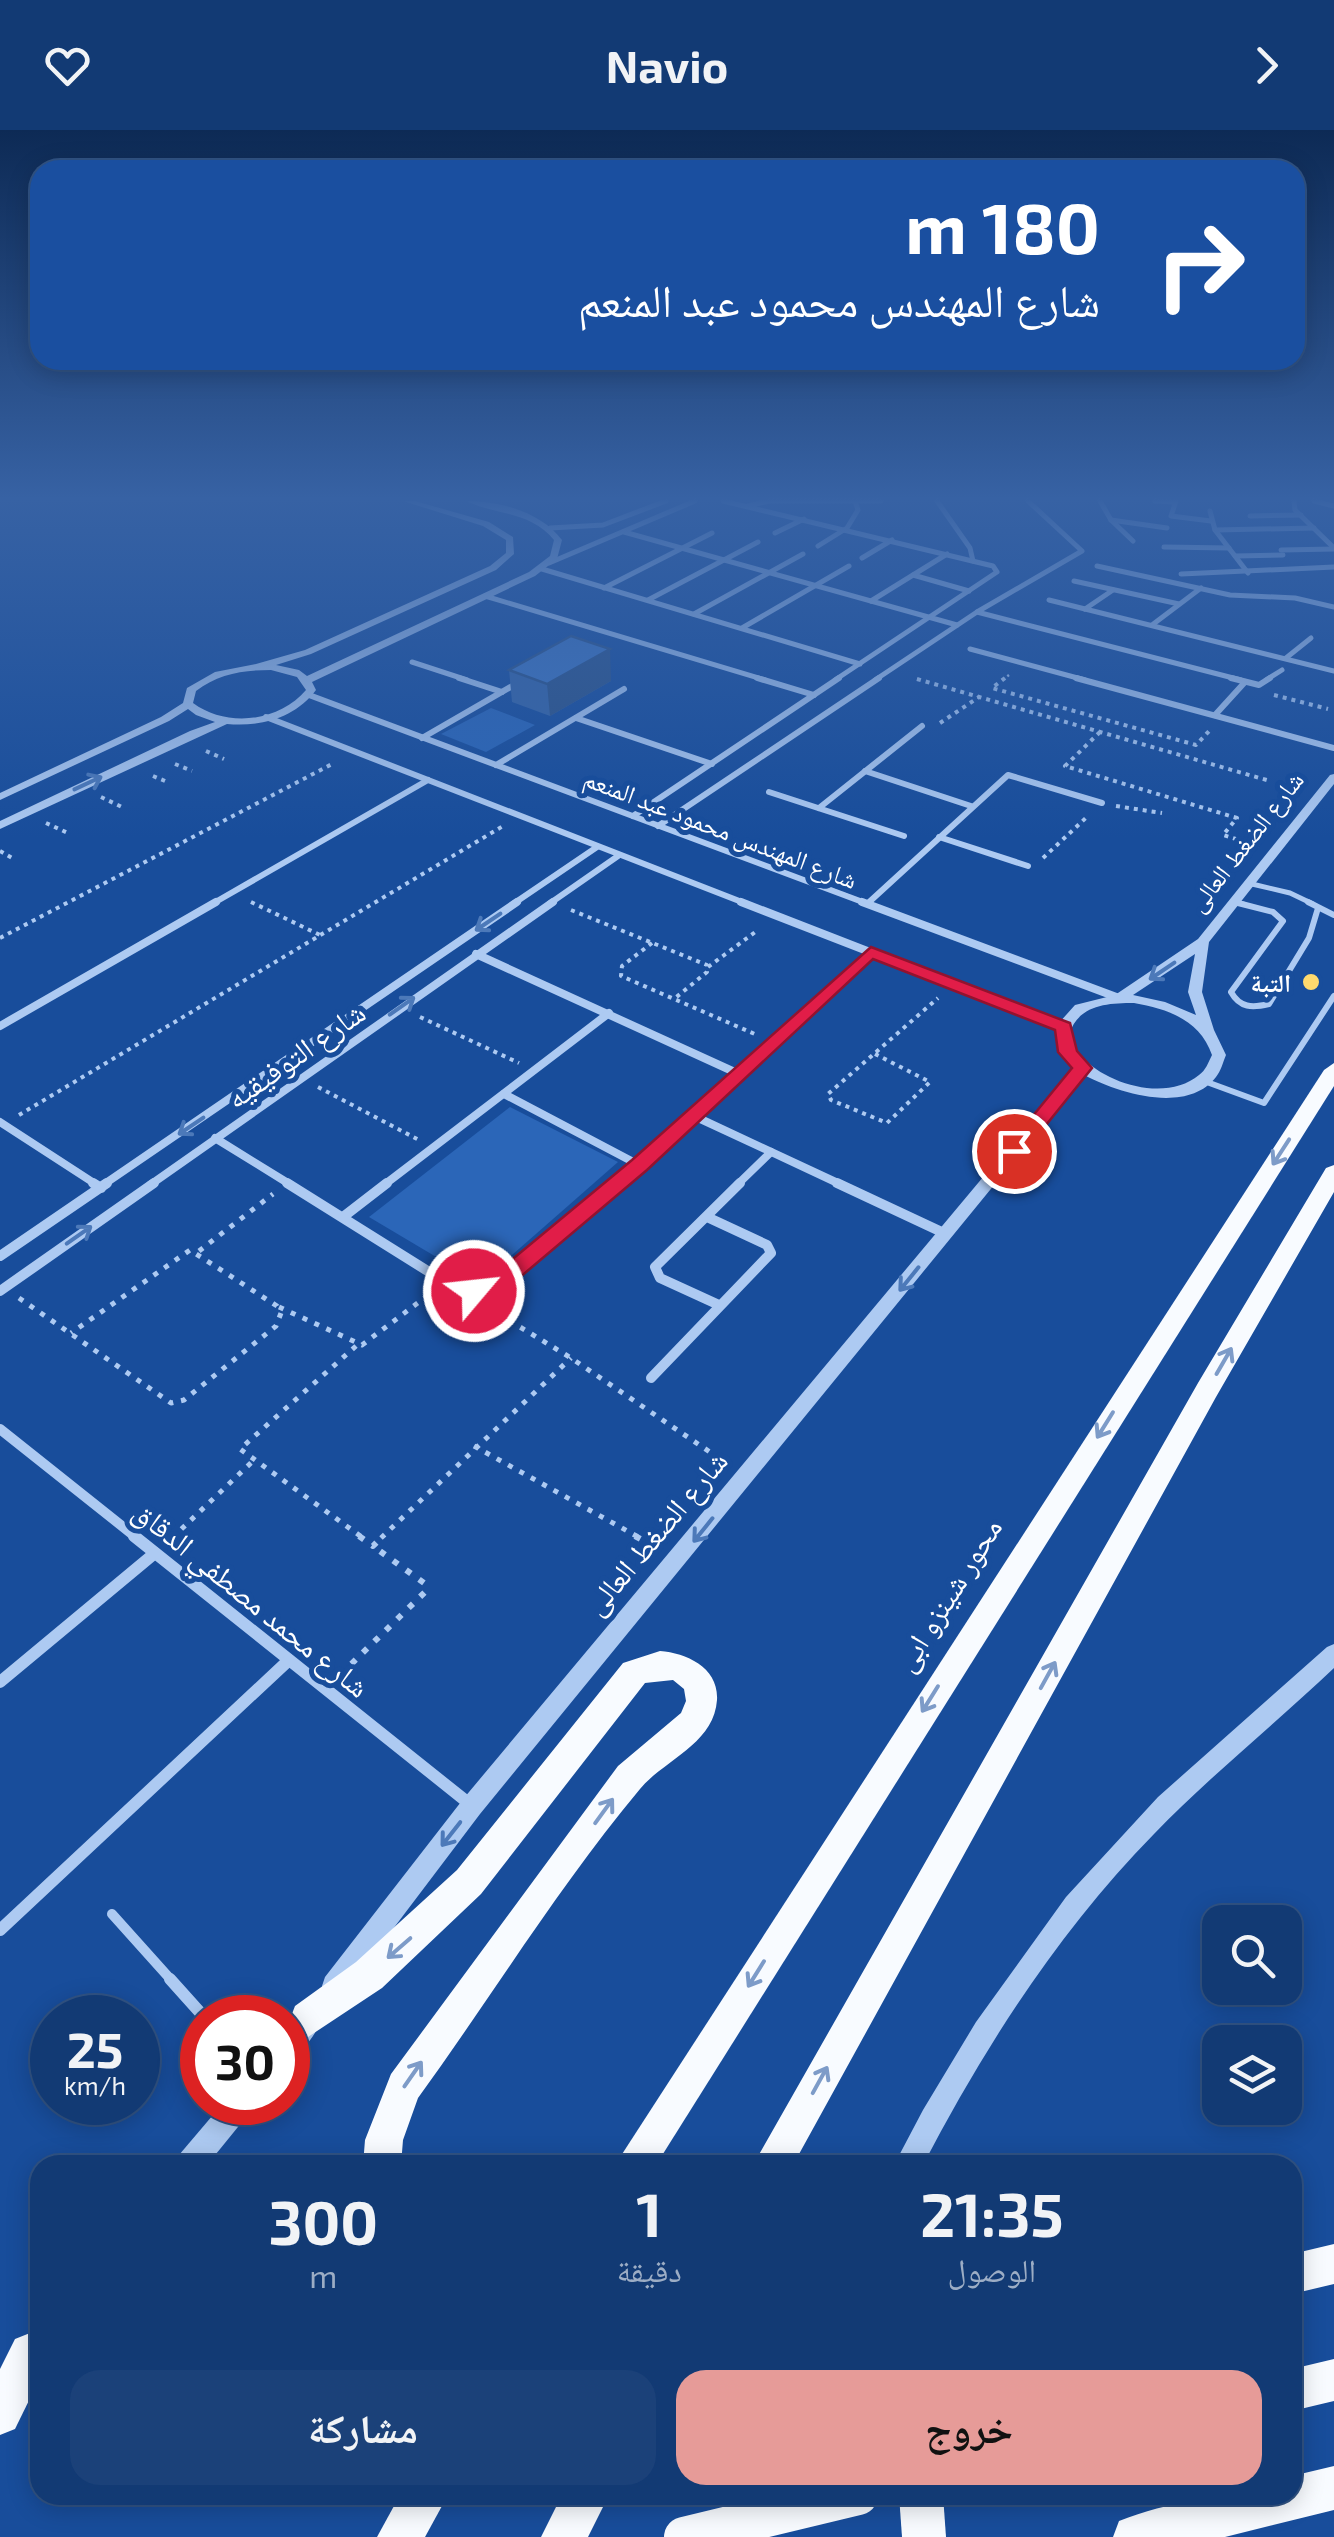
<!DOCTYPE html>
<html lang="ar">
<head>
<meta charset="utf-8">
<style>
	:root { --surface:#123a74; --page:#1b4179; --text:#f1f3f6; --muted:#9cadc5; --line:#315486; --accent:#e69b98 }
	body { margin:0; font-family:"Exo 2","Noto Naskh Arabic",sans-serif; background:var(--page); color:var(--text); direction:rtl; height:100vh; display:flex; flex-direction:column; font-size:38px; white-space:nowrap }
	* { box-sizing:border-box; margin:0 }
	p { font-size:32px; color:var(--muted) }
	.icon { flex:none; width:55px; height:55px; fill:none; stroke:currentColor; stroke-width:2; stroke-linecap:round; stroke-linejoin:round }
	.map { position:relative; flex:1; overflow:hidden; direction:ltr }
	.details { position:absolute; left:30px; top:2025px; width:1272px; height:350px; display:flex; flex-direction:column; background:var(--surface); border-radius:30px; box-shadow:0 5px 25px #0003,0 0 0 2px var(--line); direction:rtl }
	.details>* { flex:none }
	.guide { position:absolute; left:30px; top:30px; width:1275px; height:210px; border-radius:30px; box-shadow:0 5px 25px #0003,0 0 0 2px var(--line); direction:rtl; background:#1a4fa0; color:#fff; overflow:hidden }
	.buttons { position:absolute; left:1202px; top:1775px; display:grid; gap:20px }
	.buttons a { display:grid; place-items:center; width:100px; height:100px; border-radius:20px; background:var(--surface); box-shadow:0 5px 25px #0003,0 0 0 2px var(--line); font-size:50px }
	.speed { position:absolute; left:30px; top:1865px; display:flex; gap:20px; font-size:50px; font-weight:700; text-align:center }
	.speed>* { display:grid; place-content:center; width:130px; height:130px; border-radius:50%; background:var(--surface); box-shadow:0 5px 25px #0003,0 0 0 2px var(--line); line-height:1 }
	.speed small { font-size:25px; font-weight:400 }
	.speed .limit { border:15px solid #d22; background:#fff; color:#111 }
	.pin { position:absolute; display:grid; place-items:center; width:85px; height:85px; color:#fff; margin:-42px; border:5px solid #fff; border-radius:50%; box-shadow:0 2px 10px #0007 }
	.me { position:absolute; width:110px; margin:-55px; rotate:62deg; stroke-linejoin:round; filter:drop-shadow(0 0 8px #0008) }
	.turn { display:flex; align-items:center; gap:35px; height:210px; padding:0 40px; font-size:45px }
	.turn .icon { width:130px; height:130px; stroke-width:2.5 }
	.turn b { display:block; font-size:70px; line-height:85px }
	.eta { display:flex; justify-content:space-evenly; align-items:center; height:170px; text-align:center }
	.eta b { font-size:60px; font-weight:700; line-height:70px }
	.button { display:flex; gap:20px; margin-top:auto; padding:20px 40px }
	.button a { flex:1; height:115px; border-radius:30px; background:var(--accent); color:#111; font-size:40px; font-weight:700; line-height:115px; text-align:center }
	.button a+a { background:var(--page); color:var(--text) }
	header { display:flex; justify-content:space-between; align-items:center; height:130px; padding:0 40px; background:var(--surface); font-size:45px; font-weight:700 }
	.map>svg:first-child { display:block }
	.green { fill:#2b66b8 }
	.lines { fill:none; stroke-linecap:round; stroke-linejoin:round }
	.path-far3 { stroke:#adcaf2; stroke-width:2.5; stroke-dasharray:2.5 4; stroke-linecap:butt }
	.path-far2 { stroke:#adcaf2; stroke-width:4; stroke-dasharray:4 5; stroke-linecap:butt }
	.path-far1 { stroke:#adcaf2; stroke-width:5; stroke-dasharray:5 8; stroke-linecap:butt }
	.path { stroke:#adcaf2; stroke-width:6; stroke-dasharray:6 10; stroke-linecap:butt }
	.service-far3 { stroke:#adcaf2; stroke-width:5 }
	.service-far2 { stroke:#adcaf2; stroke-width:6 }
	.service-far1 { stroke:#adcaf2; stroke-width:10 }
	.service { stroke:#adcaf2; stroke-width:12 }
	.minor-far4 { stroke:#adcaf2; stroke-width:5 }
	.minor-far3 { stroke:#adcaf2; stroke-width:6 }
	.minor-far2 { stroke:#adcaf2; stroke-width:8 }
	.minor-far1 { stroke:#adcaf2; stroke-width:10 }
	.minor { stroke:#adcaf2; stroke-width:12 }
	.tertiary { fill:#adcaf2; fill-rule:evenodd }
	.primary { fill:#f8fbff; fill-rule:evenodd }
	.primary-bridge { stroke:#f8fbff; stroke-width:40 }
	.wall { fill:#3765a6 }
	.shaded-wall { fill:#2d5387 }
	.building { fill:#4076c1; stroke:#2d5387; stroke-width:2.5 }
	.oneway { stroke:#4c79b9 }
	.oneway2 { stroke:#7d9bc8 }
	.route { fill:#e11d48; stroke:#92132f; stroke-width:2.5 }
	.poi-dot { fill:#ffda6e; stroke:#184d9b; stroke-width:4 }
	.labels { text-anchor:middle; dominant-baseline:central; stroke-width:10; stroke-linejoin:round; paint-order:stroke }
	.far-street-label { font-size:25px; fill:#fff; stroke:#184d9b }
	.far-poi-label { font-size:25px; font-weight:bold; fill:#fff; stroke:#184d9b; text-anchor:end }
	.street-label { font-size:30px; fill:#fff; stroke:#184d9b }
</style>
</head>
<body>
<header><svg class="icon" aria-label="forward" viewBox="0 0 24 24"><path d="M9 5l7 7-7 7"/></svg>Navio<svg class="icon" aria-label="heart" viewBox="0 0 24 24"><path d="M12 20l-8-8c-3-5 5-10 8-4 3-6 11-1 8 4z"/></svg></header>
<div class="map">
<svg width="1334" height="2407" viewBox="0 0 1334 2407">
	<rect width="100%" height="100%" fill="#184d9b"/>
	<!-- green -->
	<g class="green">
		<polygon points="491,578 535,595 486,622 441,604"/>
		<polygon points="510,977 618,1032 480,1153 369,1087"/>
	</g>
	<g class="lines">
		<!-- path-far3 -->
		<g class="path-far3">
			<polyline points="917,549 922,550"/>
			<polyline points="1002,550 1009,545"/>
		</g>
		<!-- path-far2 -->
		<g class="path-far2">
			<polyline points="1005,548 992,558 1196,615 1210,600"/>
			<polyline points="917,549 1270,651"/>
			<polyline points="1274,565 1328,579"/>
			<polyline points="940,593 979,567"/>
			<polyline points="1100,602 1065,636 1237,688 1223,705 1259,716"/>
			<polyline points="206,621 224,629"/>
			<polyline points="175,634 192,641"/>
			<polyline points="153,646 165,651"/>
			<polyline points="101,667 122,677"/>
			<polyline points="1116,676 1162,683"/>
			<polyline points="46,693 70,704"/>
			<polyline points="0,721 14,729"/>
			<polyline points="1043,728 1089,685"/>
			<polyline points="251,772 320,805"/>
			<polyline points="571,780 707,835 707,842 674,869"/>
			<polyline points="0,808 334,633"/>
			<polyline points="652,813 622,836 621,846 757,905"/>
			<polyline points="708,837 758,800"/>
			<polyline points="420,887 519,933"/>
			<polyline points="875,924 930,952 887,993 831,970 828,964 938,868"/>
			<polyline points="318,957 419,1010"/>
			<polyline points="19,985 503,696"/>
		</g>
		<!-- path-far1 -->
		<g class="path-far1">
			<polyline points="199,1121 273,1064"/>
			<polyline points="19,1168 171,1273 184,1270 276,1196 281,1183 277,1176 190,1120 71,1203"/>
			<polyline points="279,1177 362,1215 431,1163"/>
			<polyline points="487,1177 571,1228 729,1335"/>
			<polyline points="356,1216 240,1319 363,1408"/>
			<polyline points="474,1316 640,1408"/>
			<polyline points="172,1408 254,1330"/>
			<polyline points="381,1408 571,1228"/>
		</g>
		<!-- path -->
		<g class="path">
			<polyline points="359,1406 373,1416 383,1406"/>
			<polyline points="635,1406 655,1417"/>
			<polyline points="169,1411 174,1406"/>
			<polyline points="340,1545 425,1462 424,1453 373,1416"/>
		</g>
		<!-- service-far3 -->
		<g class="service-far3">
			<polyline points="1252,754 1290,763 1313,774"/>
			<polyline points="1238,773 1243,774"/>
		</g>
		<!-- service-far2 -->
		<g class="service-far2">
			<polyline points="1308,772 1334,785"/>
			<path d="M 1238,773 L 1273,782 L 1283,791 L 1231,862 C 1240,878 1252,878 1269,874 L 1309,808 L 1318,778"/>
			<polyline points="1204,951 1264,973 1334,866"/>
		</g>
		<!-- service-far1 -->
		<polyline class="service-far1" points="112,1784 173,1852"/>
		<!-- service -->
		<polyline class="service" points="170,1849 205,1888"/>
		<!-- minor-far4 -->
		<g class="minor-far4">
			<polyline points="723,371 993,436 997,442 835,550"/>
			<polyline points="937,371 970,418 973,431"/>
			<polyline points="1100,371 1111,390 1133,411"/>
			<polyline points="1155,371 1175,372"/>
			<polyline points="1176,371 1171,386 1211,391"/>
			<polyline points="1294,371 1295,380 1334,418"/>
			<polyline points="1314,371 1334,376"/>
			<polyline points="748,376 769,371 881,371"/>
			<polyline points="1210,381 1215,400 1248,443"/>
			<polyline points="1250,386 1301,385"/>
			<polyline points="1111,390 1167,398"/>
			<polyline points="550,398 603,395 666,371"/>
			<polyline points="1215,400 1314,398"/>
			<polyline points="624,402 957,495"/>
			<polyline points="775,403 804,389"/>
			<polyline points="818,416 847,398 858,380 855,371"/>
			<polyline points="1164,417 1229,418"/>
			<polyline points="1281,420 1334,419"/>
			<polyline points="1235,426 1283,425"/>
			<polyline points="862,428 892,410"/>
			<polyline points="549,433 695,371"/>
			<polyline points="1097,436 1230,465 1295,468 1334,477"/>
			<polyline points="542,439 860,534"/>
			<polyline points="1181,444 1334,437"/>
			<polyline points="913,445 969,461"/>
			<polyline points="1074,451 1179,474"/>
			<polyline points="604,458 712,403"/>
			<polyline points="485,466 765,550"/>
			<polyline points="648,470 758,412"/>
			<polyline points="1049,470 1334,541"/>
			<polyline points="871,471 947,424"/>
			<polyline points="1085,479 1113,460"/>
			<polyline points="977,482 1241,550"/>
			<polyline points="694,484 803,424"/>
			<polyline points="1152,495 1201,458"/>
			<polyline points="742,498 849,436"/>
			<polyline points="970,519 1085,550"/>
			<polyline points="1286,528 1311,508"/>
			<polyline points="412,532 467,550"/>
			<polyline points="875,550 977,482 1082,421 1028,371"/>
			<polyline points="1266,550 1282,540"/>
		</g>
		<!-- minor-far3 -->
		<g class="minor-far3">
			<polyline points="459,548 502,562"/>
			<polyline points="757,548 814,565"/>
			<polyline points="1076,548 1334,618"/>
			<polyline points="1231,548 1259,555 1270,548"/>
			<polyline points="309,565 868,774"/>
			<polyline points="1215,585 1245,552"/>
			<polyline points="266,587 747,774"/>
			<polyline points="576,588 712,634"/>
			<polyline points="422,608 521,551"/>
			<polyline points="496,635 624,559"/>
			<polyline points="865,641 971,676"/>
			<polyline points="769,662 904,706"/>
			<polyline points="819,678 922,596"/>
			<polyline points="633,686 839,548"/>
			<polyline points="658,696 879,548"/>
			<polyline points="939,707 1028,736"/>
			<polyline points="212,774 428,650"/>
			<polyline points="513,774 597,717"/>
			<polyline points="549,774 618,726"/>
			<polyline points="867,774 1008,645 1102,673"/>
		</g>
		<!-- minor-far2 -->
		<g class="minor-far2">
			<polyline points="741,772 1063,897"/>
			<polyline points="862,772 1119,868"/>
			<polyline points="476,824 739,944"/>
			<polyline points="0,896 216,772"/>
			<polyline points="504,964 639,1035"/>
			<polyline points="694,986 842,1055"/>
			<polyline points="0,992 97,1055"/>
			<polyline points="215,1008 291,1055"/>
			<polyline points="103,1055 517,772"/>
			<polyline points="150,1055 553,772"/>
			<polyline points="384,1055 609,883"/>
			<polyline points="615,1055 871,823"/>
			<polyline points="737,1055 771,1022"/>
		</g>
		<!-- minor-far1 -->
		<g class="minor-far1">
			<polyline points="93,1053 101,1058"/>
			<polyline points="287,1053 458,1160 474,1161 499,1153 618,1053"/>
			<polyline points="837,1053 946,1104"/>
			<polyline points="343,1087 387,1053"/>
			<polyline points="0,1126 107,1053"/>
			<polyline points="0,1161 154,1053"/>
			<polyline points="719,1175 660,1148 655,1137 740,1053"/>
			<polyline points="651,1248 771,1123 767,1115 707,1087"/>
			<polyline points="0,1299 137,1408"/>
		</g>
		<!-- minor -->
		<g class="minor">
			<polyline points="134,1406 471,1675"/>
			<polyline points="0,1552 155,1423"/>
			<polyline points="0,1800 289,1530"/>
		</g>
		<!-- tertiary -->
		<g class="tertiary">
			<path d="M 403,371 L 415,371 L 489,392 L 513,407 L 514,424 L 496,440 L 311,524 L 276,535 L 299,540 L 307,546 L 529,442 L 550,426 L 554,410 C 531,381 495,385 466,371 C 500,371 541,382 562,410 L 557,429 L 535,446 L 312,552 L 316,560 C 295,588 261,597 227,594 L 0,699 L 0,691 L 190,601 L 215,592 L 196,585 L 188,579 L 169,591 L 0,670 L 0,663 L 161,587 L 183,573 L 187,558 L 215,542 L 256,534 L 305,520 L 490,436 L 506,423 L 506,410 L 483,396 ZM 271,540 L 297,547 L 306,560 C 279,592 227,598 193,573 L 196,561 C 218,544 243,540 271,540 Z"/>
			<path d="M 1334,644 L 1334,654 L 1209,812 L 1202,862 L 1214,900 L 1226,925 C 1223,932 1221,941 1216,947 C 1187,985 1118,963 1084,945 L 480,1684 L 343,1865 L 334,1868 L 325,1865 L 322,1856 L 325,1847 L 464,1668 L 1075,937 L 1064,925 L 1055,905 L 1058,894 L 1075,875 L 1115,865 L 1198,809 L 1330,645 ZM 1195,824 L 1188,862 L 1196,885 L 1165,872 L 1133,865 ZM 1134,873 C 1168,879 1200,890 1212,925 C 1208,933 1206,940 1199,945 C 1167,972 1107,955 1081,926 C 1075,920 1072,912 1069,905 C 1078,875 1106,873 1134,873 Z"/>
			<path d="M 1334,1514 L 1334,1538 C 1275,1594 1211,1645 1154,1704 C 1059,1801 985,1916 923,2035 L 894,2035 L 923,1980 L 976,1892 L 1066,1767 L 1158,1667 L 1327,1517 Z"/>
			<path d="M 312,1871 L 321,1875 L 325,1884 C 318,1900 304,1923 288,1929 C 288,1905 287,1882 312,1871 Z"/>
			<polygon points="224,1972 255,1972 251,1981 207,2035 175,2035 179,2025"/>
		</g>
		<!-- primary -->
		<g class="primary">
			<polygon points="1334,933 1334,956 656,2035 615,2035 1324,940"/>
			<polygon points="1334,1035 1334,1062 1216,1267 793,2035 753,2035 1198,1253 1326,1038"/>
			<path d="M 660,1521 C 687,1523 719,1538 717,1570 C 714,1614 664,1630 640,1659 C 559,1756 492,1866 418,1968 L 403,2010 L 401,2035 L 363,2035 L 365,2010 L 391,1944 L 618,1636 L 681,1583 L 686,1571 L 684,1559 L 673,1550 L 645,1553 L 481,1764 L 382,1858 L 308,1907 L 295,1902 L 290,1889 L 295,1876 L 356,1832 L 457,1740 L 623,1533 Z"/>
			<polygon points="1334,2114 1334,2154 1292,2164 1292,2124"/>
			<polygon points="30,2203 40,2207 40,2248 15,2299 0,2305 0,2239 15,2209"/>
			<polygon points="1334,2229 1334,2271 1292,2281 1292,2239"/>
			<path d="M 1334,2336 L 1334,2380 L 1225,2407 L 1113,2407 L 1119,2391 C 1176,2368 1233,2365 1292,2365 L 1292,2346 Z"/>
			<polygon points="400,2365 448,2365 425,2407 377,2407"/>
			<polygon points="562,2365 609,2365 588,2407 541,2407"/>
			<polygon points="899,2365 943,2365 946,2407 902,2407"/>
		</g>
		<!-- primary-bridge -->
		<polyline class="primary-bridge" points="684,2407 858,2365"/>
	</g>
	<!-- wall -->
	<polygon class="wall" points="509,540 611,551 550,586 512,572"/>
	<!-- shaded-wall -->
	<polygon class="shaded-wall" points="610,519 611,551 550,586 547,554"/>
	<!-- building -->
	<polygon class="building" points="571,506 610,519 547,554 509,540"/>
	<!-- one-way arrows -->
	<defs><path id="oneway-shaft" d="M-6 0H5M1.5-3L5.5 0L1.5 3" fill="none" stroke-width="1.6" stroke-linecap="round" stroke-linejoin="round" transform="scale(2.5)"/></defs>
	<g class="oneway">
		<use href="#oneway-shaft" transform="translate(88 653) rotate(-25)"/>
		<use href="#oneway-shaft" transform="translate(488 792) rotate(146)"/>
		<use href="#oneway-shaft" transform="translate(1162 841) rotate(146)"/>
		<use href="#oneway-shaft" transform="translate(402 876) rotate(-35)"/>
		<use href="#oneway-shaft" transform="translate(191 996) rotate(146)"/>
		<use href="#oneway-shaft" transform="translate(79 1105) rotate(-35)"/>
		<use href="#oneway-shaft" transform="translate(909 1149) rotate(129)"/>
		<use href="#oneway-shaft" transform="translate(703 1400) rotate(129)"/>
		<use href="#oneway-shaft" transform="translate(451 1704) rotate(128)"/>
	</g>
	<g class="oneway2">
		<use href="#oneway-shaft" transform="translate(1281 1022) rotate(123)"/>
		<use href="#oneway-shaft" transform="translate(1224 1231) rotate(-60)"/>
		<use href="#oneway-shaft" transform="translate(1105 1295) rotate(122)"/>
		<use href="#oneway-shaft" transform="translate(1048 1545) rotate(-61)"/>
		<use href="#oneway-shaft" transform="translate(930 1569) rotate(122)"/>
		<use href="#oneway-shaft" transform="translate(604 1681) rotate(-54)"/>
		<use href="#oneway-shaft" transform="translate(399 1818) rotate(139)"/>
		<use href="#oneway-shaft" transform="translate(756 1844) rotate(122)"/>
		<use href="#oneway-shaft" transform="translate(413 1944) rotate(-55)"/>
		<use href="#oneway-shaft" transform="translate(820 1950) rotate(-61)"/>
	</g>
	<!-- sky -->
	<linearGradient id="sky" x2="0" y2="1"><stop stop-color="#0d2a55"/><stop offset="0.52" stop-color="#3762a4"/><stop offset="1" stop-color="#3762a4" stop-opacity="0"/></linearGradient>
	<rect width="1334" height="708" fill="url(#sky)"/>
	<!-- route -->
	<polygon class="route" points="871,817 1070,893 1077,921 1092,938 1021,1026 1007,1026 1004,1021 1072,938 1058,922 1055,900 873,829 647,1040 506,1159 474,1169 466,1167 463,1161 466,1155 491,1147 632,1030"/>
	<!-- markers -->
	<circle class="poi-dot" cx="1311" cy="852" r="10"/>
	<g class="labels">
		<!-- far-street labels -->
		<g class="far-street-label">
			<text transform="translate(721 698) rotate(21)">شارع المهندس محمود عبد المنعم</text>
			<text transform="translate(1245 711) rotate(-52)">شارع الضغط العالى</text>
		</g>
		<!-- far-poi labels -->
		<g class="far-poi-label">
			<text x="1291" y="852">التبة</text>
		</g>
		<!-- street labels -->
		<g class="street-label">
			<text transform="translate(295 924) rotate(-35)">شارع التوفيقيه</text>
			<text transform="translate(655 1402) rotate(-50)">شارع الضغط العالى</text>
			<text transform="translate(947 1464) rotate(-58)">محور شينزو ابى</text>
			<text transform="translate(252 1468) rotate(39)">شارع محمد مصطفي الدقاق</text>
		</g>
	</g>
</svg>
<div class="buttons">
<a><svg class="icon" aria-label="search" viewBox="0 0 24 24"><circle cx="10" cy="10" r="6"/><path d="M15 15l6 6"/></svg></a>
<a><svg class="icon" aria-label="layers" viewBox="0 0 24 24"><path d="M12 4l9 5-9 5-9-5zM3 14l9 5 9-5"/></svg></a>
</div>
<div class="speed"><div>25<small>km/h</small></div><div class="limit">30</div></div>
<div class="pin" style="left:1014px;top:1021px;background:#d93025"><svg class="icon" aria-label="arrive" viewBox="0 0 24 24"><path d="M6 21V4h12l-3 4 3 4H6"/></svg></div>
<svg class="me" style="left:474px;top:1161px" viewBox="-20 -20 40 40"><circle r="17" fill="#e11d48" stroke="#fff" stroke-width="3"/><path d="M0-11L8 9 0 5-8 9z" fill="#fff"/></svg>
<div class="guide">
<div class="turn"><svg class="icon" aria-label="right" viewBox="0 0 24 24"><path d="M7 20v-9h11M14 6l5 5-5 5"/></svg><div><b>180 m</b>شارع المهندس محمود عبد المنعم</div></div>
</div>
<section class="details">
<div class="eta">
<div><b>21:35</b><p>الوصول</p></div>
<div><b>1</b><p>دقيقة</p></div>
<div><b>300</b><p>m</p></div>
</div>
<div class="button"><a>خروج</a><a>مشاركة</a></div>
</section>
</div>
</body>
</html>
